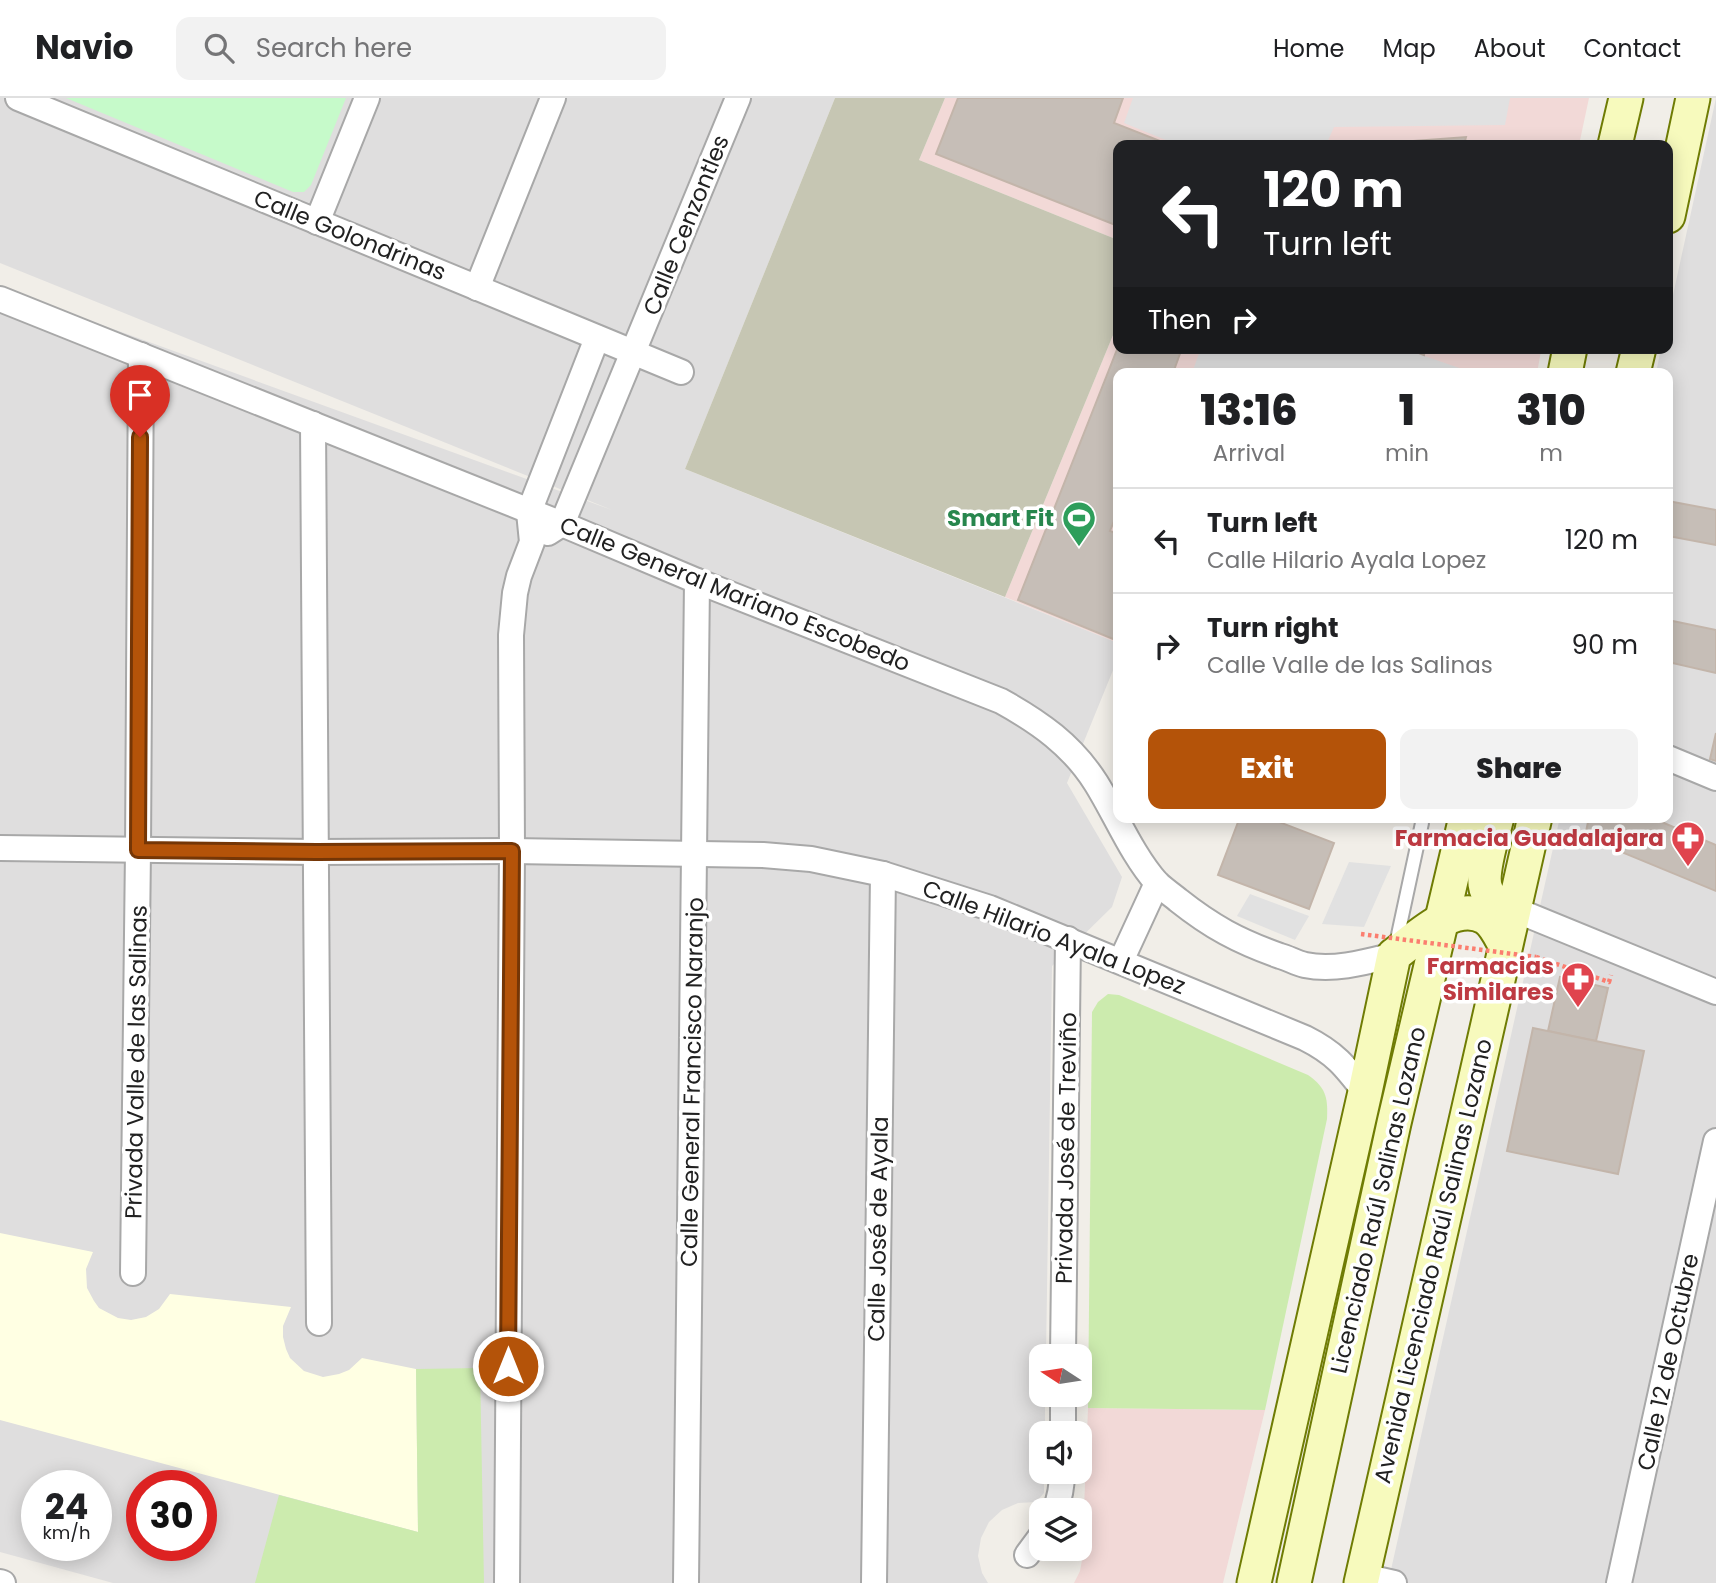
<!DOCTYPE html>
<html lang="en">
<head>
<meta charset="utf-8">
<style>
	:root { --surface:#fff; --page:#f2f2f2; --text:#202124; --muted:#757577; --line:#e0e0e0; --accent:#b45309 }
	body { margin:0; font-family:Poppins,sans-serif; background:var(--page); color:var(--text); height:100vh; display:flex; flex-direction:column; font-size:26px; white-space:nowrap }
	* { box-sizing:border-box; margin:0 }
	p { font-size:23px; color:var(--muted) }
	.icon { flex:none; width:38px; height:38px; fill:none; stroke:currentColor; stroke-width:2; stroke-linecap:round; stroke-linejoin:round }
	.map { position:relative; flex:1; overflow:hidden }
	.panel { position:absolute; left:1113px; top:270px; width:560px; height:455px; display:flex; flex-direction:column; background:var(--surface); border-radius:14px; box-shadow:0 4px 18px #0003 }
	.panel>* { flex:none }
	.guide { position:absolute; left:1113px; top:42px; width:560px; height:214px; border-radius:14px; box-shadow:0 4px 18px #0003; background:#202124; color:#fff; overflow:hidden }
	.needle { width:46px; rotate:282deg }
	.controls { position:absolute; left:1029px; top:1246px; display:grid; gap:14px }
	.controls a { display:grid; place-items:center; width:63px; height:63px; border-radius:14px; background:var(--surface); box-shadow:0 4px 18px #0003; font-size:35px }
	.speed { position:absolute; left:21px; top:1372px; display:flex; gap:14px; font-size:35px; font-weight:700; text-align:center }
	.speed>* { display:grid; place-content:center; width:91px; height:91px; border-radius:50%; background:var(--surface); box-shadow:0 4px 18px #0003; line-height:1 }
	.speed small { font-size:18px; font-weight:400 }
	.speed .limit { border:10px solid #d22; background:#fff; color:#111 }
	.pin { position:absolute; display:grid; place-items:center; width:60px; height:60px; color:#fff; margin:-72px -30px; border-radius:50% 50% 50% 0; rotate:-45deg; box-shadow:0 0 7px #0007 }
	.pin .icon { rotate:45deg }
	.me { position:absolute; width:77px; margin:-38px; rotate:0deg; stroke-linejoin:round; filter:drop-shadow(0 0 5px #0008) }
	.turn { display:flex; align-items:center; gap:24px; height:147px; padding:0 35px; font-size:32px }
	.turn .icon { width:91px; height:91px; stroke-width:2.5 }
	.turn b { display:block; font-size:49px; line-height:60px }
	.then { display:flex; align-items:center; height:66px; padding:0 35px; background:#0003; gap:14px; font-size:26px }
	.eta { display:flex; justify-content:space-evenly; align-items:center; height:119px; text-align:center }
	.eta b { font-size:42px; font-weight:800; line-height:49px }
	.primary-button { display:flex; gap:14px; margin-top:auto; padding:14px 35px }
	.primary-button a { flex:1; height:80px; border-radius:14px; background:var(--accent); color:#fff; font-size:28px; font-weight:800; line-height:80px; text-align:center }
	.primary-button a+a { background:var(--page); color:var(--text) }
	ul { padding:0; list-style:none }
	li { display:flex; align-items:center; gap:21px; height:105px; padding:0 35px; border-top:2px solid var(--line) }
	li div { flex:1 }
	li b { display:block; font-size:26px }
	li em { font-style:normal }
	header { display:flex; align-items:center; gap:42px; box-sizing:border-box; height:98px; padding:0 35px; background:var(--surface); border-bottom:2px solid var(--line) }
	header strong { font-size:33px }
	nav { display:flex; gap:38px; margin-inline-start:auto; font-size:24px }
	.search { width:490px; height:63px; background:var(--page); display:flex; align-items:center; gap:18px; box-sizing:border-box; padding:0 24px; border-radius:14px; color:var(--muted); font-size:26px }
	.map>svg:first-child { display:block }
	.residential { fill:#dfdede; fill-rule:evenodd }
	.commercial { fill:#f2d9d7 }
	.education { fill:#ffffe3 }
	.construction { fill:#c6c6b3 }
	.grass { fill:#ccebae }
	.park { fill:#c6faca }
	.parking { fill:#e1e1e1 }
	.building { fill:#c6beb7; stroke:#c3b5aa; stroke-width:2 }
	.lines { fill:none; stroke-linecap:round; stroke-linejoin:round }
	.lane-casing { stroke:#a8a8a8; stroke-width:16 }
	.street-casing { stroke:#a8a8a8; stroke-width:28 }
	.secondary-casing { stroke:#6f7c04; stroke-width:37 }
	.path { stroke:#fb7e70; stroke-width:4.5; stroke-dasharray:3.5 3.5; stroke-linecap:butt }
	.lane { stroke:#fff; stroke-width:12 }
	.street { stroke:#fff; stroke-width:24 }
	.secondary { stroke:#f7fabd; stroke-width:33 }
	.path-bridge { stroke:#fb7e70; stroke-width:4.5; stroke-dasharray:3.5 3.5; stroke-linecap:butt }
	.route-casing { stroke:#753606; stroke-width:18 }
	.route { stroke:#b45309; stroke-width:12 }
	.labels { text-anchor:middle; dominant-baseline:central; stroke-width:7; stroke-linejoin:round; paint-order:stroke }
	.street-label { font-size:23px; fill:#212121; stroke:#fff }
	.leisure-label { font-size:23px; font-weight:bold; fill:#27864d; stroke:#fff; text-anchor:end }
	.health-label { font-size:23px; font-weight:bold; fill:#be3a42; stroke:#fff; text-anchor:end }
</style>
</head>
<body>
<header>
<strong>Navio</strong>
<div class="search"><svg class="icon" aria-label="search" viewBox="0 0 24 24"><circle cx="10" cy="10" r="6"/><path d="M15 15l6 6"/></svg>Search here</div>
<nav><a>Home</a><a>Map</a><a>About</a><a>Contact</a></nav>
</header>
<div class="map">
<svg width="1716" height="1485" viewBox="0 0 1716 1485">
	<rect width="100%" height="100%" fill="#f1eee8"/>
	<!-- residential -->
	<g class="residential">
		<path d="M 0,0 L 835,0 L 685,371 L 1118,545 L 1118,560 L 1067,685 L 1122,779 L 1112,809 L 1052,868 L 1046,1258 L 1041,1258 L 1041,1297 L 1045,1297 L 1045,1335 L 1041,1335 L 1041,1374 L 1044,1374 L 1044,1395 L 1036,1404 L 1018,1405 L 1002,1412 L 989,1424 L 981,1440 L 978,1458 L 982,1475 L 988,1485 L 113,1485 L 0,1454 L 0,190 L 612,412 L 0,165 ZM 37,1388 L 96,1388 L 96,1447 L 37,1447 ZM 142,1388 L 201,1388 L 201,1447 L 142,1447 Z"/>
		<polygon points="1716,0 1716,1485 1388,1485 1560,719 1668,719 1668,275 1656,275 1661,250 1668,250 1668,220"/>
	</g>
	<!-- commercial -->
	<g class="commercial">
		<polygon points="945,0 1589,0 1579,47 1118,47 1118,142 919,62"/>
		<polygon points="1118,225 1118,250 1540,250 1541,253 1537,275 1118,275 1118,545 1005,499"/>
		<polygon points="1088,1310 1265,1312 1223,1485 1074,1485 1080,1473 1082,1462"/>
	</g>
	<!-- education -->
	<polygon class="education" points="0,1135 93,1154 86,1171 87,1190 94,1203 99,1210 118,1220 131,1222 146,1219 159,1211 170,1196 291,1209 283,1228 283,1239 286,1251 290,1260 304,1273 323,1279 339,1276 349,1272 362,1260 416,1271 418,1434 0,1322"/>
	<!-- construction -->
	<polygon class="construction" points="835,0 945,0 919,62 1118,142 1118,225 1005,499 685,371"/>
	<!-- grass -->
	<g class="grass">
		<path d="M 1108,896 L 1119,897 L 1308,977 C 1326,990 1328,999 1327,1021 L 1265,1312 L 1088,1310 L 1092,914 L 1098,904 Z"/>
		<polygon points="480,1270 484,1485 255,1485 279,1397 418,1434 416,1271"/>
	</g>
	<!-- park -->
	<polygon class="park" points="66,0 346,0 311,87 304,94 293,94"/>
	<!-- parking -->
	<g class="parking">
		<polygon points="1133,0 1510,0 1505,27 1334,29 1326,47 1178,47 1124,25"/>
		<polygon points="1201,250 1401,250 1474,275 1192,275"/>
		<polygon points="1349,764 1391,768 1364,829 1322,826"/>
		<polygon points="1250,796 1309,818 1295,842 1237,818"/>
	</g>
	<!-- building -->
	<g class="building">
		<polygon points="958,0 1123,0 1114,25 1170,47 1118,47 1118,128 936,56"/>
		<polygon points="1466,39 1464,47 1387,47 1387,45"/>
		<polygon points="1118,249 1118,250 1182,250 1173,275 1118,275 1118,413 1110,433 1118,436 1118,543 1018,502"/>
		<polygon points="1406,250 1425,250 1424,257"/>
		<polygon points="1668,403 1716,412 1716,447 1668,438"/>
		<polygon points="1668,522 1716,532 1716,575 1668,564"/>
		<polygon points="1716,635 1716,663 1710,661"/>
		<polygon points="1240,719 1266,719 1334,745 1309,811 1218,777"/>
		<polygon points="1589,719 1650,719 1716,747 1716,793 1585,739"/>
		<polygon points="1560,879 1608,890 1596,943 1548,933"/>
		<polygon points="1533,930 1644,953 1618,1076 1507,1053"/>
	</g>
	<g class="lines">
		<!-- lane casing -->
		<g class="lane-casing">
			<polyline id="lane" points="1396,846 1422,725"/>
		</g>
		<!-- street casing -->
		<g class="street-casing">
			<g id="street">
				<polyline points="18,0 681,274"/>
				<polyline points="317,124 367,0"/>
				<polyline points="477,190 553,0"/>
				<path d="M 0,201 L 562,426 L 697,483 L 1001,603 C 1039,624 1072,647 1096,685 C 1116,717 1132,757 1157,785 C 1163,791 1171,796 1178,802 C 1212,829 1238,843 1280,858 C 1288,860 1296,865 1305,867 C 1334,873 1366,864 1394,857"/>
				<polyline points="313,326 319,1225"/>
				<polyline points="548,435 562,426 738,0"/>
				<polyline points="1668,660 1716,680"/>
				<path d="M 0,750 L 316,754 L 512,753 L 763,757 L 811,761 L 883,776 L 990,810 L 1305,940 C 1335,955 1345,968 1365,994"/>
				<polyline points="1513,811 1716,894"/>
				<polyline points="1121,863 1157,785"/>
				<polyline points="133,1175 138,752 141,257"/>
				<polyline points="1063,1258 1068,841"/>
				<polyline points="1063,1335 1063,1297"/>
				<path d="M 1055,1412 C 1060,1400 1062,1387 1062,1374"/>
				<polyline points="1027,1457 1041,1438"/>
				<polyline points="1363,1478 1394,1485"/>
				<polyline points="0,1484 3,1485"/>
				<polyline points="507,1485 512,753 511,537 515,495 519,478 532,444 529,414 597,240"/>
				<polyline points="686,1485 697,483"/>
				<polyline points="874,1485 883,776"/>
				<polyline points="1619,1485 1716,1043"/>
			</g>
		</g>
		<!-- secondary casing -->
		<g class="secondary-casing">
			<g id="secondary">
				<polyline points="1615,47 1626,0"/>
				<polyline points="1668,118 1693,0"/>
				<polyline points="1565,275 1570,250"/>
				<polyline points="1633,275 1639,250"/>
				<path d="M 1497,719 C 1493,737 1477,782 1489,797 C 1494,805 1504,807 1513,811"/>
				<path d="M 1254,1485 L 1365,994 L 1394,857 C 1417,840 1455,801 1486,820 C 1495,826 1500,838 1505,847"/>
				<polyline points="1294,1485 1394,1025 1466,719"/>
				<polyline points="1361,1485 1535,719"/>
			</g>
		</g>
		<!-- path -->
		<polyline class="path" points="1536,859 1609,884 1611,877"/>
		<!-- lane -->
		<use href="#lane" class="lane"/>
		<!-- street -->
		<use href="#street" class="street"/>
		<!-- secondary -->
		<use href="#secondary" class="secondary"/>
		<!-- path-bridge -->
		<polyline class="path-bridge" points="1361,836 1536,859"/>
	</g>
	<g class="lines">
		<!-- route casing -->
		<g class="route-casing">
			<polyline id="route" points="140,339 138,752 316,754 512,753 508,1268"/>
		</g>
		<!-- route -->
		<use href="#route" class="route"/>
	</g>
	<!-- icons -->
	<defs>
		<g id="stadium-pin" transform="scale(1.75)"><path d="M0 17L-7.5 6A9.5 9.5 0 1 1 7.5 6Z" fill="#2e9e5b" stroke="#fff"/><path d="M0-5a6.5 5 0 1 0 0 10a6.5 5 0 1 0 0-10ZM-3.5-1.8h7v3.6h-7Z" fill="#fff"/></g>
		<g id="pharmacy-pin" transform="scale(1.75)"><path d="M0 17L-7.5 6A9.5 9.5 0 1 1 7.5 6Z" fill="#e0444e" stroke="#fff"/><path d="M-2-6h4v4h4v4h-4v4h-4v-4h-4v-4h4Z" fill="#fff"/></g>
	</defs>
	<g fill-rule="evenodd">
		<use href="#stadium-pin" x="1079" y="420"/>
		<use href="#pharmacy-pin" x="1688" y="740"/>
		<use href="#pharmacy-pin" x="1578" y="881"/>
	</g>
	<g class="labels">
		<!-- street labels -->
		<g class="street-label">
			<text transform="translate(686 127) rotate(-68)">Calle Cenzontles</text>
			<text transform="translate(350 137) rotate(22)">Calle Golondrinas</text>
			<text transform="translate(735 496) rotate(22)">Calle General Mariano Escobedo</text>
			<text transform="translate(1054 839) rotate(21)">Calle Hilario Ayala Lopez</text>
			<text transform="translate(136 964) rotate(-89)">Privada Valle de las Salinas</text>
			<text transform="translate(692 984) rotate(-89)">Calle General Francisco Naranjo</text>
			<text transform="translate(1066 1050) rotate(-89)">Privada José de Treviño</text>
			<text transform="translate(1378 1102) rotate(-77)">Licenciado Raúl Salinas Lozano</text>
			<text transform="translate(878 1131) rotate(-89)">Calle José de Ayala</text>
			<text transform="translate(1433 1163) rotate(-77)">Avenida Licenciado Raúl Salinas Lozano</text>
			<text transform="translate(1668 1264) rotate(-78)">Calle 12 de Octubre</text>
		</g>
		<!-- leisure labels -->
		<g class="leisure-label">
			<text x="1054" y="420">Smart Fit</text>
		</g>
		<!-- health labels -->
		<g class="health-label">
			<text x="1664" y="740">Farmacia Guadalajara</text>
			<text x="1554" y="868">Farmacias<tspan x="1554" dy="26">Similares</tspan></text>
		</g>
	</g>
</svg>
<div class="controls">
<a><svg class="needle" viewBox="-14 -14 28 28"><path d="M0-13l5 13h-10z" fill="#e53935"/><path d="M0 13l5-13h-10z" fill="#757577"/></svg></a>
<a><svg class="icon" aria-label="sound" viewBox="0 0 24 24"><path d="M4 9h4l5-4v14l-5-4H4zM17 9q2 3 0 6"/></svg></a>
<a><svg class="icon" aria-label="layers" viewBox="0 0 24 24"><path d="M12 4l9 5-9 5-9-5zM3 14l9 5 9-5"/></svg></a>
</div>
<div class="speed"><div>24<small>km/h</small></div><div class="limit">30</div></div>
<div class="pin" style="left:140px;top:339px;background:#d93025"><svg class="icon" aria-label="arrive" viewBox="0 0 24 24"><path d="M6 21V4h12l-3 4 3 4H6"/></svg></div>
<svg class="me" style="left:508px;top:1268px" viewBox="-20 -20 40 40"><circle r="17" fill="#b45309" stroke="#fff" stroke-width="3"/><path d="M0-11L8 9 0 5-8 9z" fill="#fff"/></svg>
<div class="guide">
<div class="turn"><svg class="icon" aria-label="left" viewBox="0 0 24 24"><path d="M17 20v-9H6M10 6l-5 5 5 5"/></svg><div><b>120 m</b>Turn left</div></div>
<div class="then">Then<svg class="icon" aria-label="right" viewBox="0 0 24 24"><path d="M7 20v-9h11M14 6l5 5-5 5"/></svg></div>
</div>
<section class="panel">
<div class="eta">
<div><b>13:16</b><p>Arrival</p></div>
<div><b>1</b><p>min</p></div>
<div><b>310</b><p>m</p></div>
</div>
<ul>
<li><svg class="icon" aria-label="left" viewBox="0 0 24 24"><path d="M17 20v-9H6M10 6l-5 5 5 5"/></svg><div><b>Turn left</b><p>Calle Hilario Ayala Lopez</p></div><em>120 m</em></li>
<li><svg class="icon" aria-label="right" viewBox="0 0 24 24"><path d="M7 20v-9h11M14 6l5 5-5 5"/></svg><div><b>Turn right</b><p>Calle Valle de las Salinas</p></div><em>90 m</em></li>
</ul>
<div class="primary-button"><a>Exit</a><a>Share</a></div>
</section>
</div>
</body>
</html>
